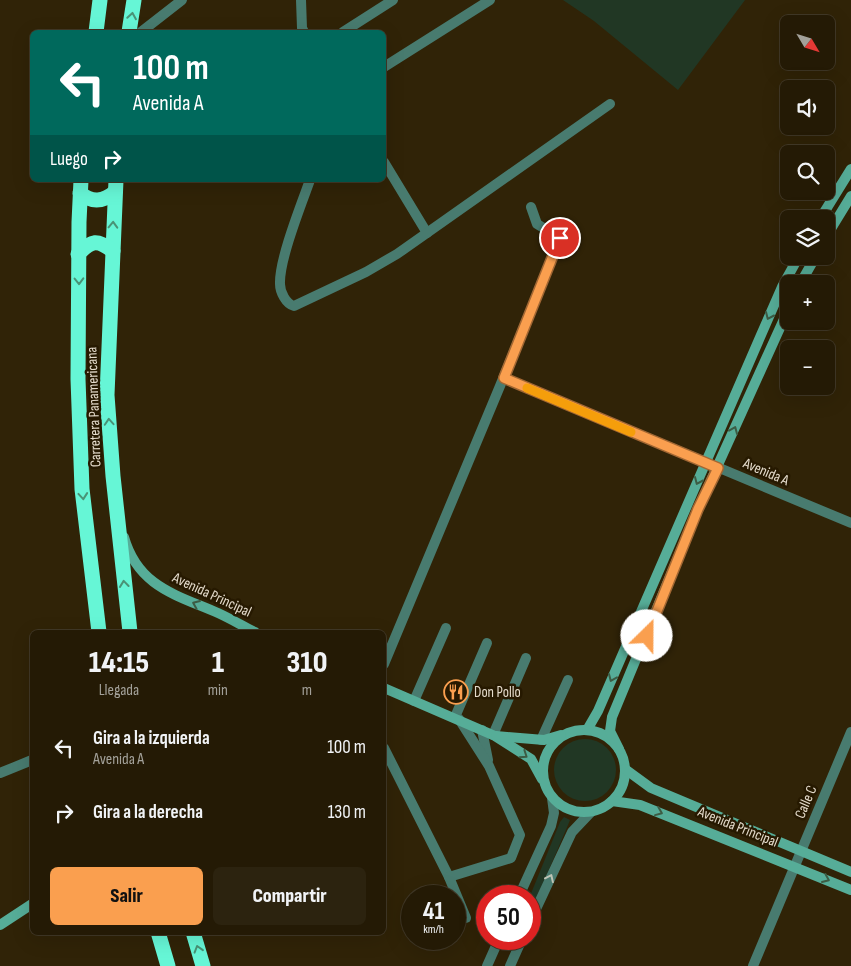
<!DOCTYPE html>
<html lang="es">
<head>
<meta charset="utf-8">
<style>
	:root { --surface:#241a05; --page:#2c230f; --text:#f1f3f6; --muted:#a3a19a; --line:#413827; --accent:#fa9f4f }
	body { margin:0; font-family:"Sofia Sans Condensed",sans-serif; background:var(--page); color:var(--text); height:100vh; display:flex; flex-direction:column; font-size:19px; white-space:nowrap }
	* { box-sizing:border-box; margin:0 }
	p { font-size:16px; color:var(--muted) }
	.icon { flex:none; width:28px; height:28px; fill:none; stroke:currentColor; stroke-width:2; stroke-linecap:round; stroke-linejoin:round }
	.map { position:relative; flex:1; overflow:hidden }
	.sheet { position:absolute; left:30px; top:630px; width:356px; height:305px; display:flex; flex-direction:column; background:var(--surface); border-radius:8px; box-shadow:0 5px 20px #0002,0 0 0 1px var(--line) }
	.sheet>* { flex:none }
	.hud { position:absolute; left:30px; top:30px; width:356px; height:152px; border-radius:8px; box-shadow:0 5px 20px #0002,0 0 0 1px var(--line); background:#00695c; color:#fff; overflow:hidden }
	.needle { width:32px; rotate:128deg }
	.fabs { position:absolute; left:780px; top:15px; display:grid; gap:10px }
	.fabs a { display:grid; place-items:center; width:55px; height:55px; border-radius:8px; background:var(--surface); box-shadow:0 5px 20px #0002,0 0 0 1px var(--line); font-size:25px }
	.speed { position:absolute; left:401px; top:885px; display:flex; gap:10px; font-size:25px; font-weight:700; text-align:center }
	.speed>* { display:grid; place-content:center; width:65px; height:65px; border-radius:50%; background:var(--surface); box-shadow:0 5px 20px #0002,0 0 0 1px var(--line); line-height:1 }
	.speed small { font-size:12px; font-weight:400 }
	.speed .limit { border:8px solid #d22; background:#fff; color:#111 }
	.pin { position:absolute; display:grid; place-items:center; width:42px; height:42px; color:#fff; margin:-21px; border:2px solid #fff; border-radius:50%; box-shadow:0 1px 5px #0007 }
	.me { position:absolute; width:55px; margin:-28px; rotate:23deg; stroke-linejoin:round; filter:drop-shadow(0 0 4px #0008) }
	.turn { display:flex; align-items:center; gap:18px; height:105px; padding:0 20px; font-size:22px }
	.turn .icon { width:65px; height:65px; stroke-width:2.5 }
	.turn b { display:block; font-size:35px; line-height:42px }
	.then { display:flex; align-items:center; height:48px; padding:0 20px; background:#0003; gap:10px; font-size:19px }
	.eta { display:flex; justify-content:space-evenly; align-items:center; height:85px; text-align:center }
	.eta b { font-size:30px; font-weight:800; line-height:35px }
	.action { display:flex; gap:10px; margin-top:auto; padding:10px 20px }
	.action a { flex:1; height:58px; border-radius:8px; background:var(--accent); color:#111; font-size:20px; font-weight:800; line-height:58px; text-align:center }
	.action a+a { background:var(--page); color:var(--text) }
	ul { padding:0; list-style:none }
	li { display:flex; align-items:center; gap:15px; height:65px; padding:0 20px }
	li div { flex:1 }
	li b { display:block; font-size:19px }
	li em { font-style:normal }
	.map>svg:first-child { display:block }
	.green { fill:#213724 }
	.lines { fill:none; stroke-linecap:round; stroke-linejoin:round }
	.street { stroke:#487b6f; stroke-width:10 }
	.secondary { stroke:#56ad98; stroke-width:10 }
	.highway { stroke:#66f6d6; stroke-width:15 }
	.oneway { stroke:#499376 }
	.oneway2 { stroke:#3c5c44 }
	.oneway3 { stroke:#bec4b5 }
	.route-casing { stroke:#a26733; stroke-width:12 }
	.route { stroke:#fa9f4f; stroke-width:9 }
	.slow { stroke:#f59e0b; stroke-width:9 }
	.labels { text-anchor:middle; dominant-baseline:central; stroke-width:5; stroke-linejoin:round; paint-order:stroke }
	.street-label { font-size:15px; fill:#e5dccc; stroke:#261900 }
	.poi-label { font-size:15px; fill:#e5dccc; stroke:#261900; text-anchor:start }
</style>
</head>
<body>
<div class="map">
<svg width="851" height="966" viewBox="0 0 851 966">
	<rect width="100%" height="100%" fill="#302307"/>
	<!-- green -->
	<g class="green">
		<polygon points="563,0 745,0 678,90 594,21"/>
		<circle cx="585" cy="770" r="31"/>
		<polygon points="564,817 570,820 568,825 530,914 530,896 560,822"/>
	</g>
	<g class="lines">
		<!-- street -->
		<g class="street">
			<polyline points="301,0 302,28 304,32"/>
			<polyline points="141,32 182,0"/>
			<polyline points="343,32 393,0"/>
			<polyline points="384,67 490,0"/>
			<polyline points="384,162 427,233"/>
			<path d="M 310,180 C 301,205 279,260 280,284 C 280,292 286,304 294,306 L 366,272 L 397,254 L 610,104"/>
			<polyline points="504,378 851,523"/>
			<polyline points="384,664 500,386 560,238 537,224 531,207"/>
			<polyline points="414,701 446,628"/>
			<polyline points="455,717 487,643"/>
			<polyline points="482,730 488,760"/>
			<polyline points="493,735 526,658"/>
			<polyline points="541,740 568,680"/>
			<polyline points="384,748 449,877 466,918"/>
			<polyline points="0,773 32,760"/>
			<polyline points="449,877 511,858 520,835 489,766 459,719"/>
			<polyline points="519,896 551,826 554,813 552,798"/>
			<polyline points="530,922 572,832 591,812"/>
			<polyline points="487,966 499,939"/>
			<polyline points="510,966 522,939"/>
			<polyline points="753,966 851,732"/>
		</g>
		<!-- secondary -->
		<g class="secondary">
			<polyline points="820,219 851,169"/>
			<polyline points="826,237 851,196"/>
			<polyline points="800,284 816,256"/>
			<path d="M 124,537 C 138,587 177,595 218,613 C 231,619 243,626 255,632"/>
			<polyline points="384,688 495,736 531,759 542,779"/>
			<circle cx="584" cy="771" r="41"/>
			<polyline points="587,730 598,711 761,335 782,287 799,256"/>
			<polyline points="496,736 544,740 561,735"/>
			<polyline points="619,749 610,731 612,717 698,509 789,308"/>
			<polyline points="625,769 651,788 851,872"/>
			<polyline points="612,801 640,805 851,890"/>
			<polyline points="0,925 32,904"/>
		</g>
		<!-- highway -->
		<g class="highway">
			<polyline points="96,32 100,0"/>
			<polyline points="129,32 134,0"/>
			<polyline points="81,180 79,222 78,379 82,489 99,632"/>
			<polyline points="116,180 107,395 113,476 130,632"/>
			<path d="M 80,193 C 92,203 103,202 115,192"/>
			<path d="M 78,254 C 92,240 97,239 113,251"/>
			<polyline points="158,932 168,966"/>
			<polyline points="193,932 203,966"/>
		</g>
	</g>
	<!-- one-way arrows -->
	<defs><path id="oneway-chevron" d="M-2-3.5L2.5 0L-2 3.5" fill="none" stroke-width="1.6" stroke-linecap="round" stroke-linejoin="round" transform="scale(1.25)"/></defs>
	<g class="oneway">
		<use href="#oneway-chevron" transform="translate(132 16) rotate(-81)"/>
		<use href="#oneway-chevron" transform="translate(113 225) rotate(-88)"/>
		<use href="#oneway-chevron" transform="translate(79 281) rotate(89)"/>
		<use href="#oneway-chevron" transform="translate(109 422) rotate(-94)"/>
		<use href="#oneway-chevron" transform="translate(83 496) rotate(85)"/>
		<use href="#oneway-chevron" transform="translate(124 584) rotate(-96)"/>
		<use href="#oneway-chevron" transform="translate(198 949) rotate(-107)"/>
	</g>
	<g class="oneway2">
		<use href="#oneway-chevron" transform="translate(769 316) rotate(114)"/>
		<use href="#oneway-chevron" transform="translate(734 430) rotate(-67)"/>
		<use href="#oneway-chevron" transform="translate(698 481) rotate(114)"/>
		<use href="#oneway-chevron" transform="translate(196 604) rotate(-157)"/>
		<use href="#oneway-chevron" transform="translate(612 678) rotate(113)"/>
		<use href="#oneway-chevron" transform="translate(524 755) rotate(34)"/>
		<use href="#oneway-chevron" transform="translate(659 812) rotate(22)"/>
		<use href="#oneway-chevron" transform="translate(826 879) rotate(23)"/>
	</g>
	<use class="oneway3" href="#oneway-chevron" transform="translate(550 878) rotate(-65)"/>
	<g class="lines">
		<!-- route casing -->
		<g class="route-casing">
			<polyline id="route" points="560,238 504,378 718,468 698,509 647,636"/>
		</g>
		<!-- route -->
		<use href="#route" class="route"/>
		<!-- slow -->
		<polyline class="slow" points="527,388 631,432"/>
	</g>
	<!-- icons -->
	<defs>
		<g id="restaurant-ring" transform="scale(1.25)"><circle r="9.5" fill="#261900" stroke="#fa9f4f" stroke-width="1.5"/><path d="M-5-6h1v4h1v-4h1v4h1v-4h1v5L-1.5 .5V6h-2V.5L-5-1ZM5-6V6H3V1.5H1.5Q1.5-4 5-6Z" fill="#fa9f4f"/></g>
	</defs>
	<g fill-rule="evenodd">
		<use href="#restaurant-ring" x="456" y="692"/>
	</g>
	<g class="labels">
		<!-- street labels -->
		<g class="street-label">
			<text transform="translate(94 407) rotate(-92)">Carretera Panamericana</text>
			<text transform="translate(766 472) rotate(23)">Avenida A</text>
			<text transform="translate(212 595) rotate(25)">Avenida Principal</text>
			<text transform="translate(806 802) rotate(-67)">Calle C</text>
			<text transform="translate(738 827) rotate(22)">Avenida Principal</text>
		</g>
		<!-- poi labels -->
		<g class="poi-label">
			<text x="474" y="692">Don Pollo</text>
		</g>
	</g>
</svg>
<div class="fabs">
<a><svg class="needle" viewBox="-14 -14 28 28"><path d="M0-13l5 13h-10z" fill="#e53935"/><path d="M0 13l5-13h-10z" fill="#a3a19a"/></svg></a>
<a><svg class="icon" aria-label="sound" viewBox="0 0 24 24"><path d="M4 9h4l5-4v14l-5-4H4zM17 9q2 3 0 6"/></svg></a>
<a><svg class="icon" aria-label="search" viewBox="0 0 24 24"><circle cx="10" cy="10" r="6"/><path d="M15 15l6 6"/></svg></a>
<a><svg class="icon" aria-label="layers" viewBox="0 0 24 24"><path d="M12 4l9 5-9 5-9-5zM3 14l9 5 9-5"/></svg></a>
<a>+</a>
<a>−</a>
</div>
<div class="speed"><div>41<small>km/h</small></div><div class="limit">50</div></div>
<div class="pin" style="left:560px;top:238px;background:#d93025"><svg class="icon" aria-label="arrive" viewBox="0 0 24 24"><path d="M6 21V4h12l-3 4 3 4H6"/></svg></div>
<svg class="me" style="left:647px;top:636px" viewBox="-20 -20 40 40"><circle r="19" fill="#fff"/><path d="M0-13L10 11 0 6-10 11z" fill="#fa9f4f"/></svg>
<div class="hud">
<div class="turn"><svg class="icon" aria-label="left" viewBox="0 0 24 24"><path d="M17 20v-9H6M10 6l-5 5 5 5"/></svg><div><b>100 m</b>Avenida A</div></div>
<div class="then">Luego<svg class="icon" aria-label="right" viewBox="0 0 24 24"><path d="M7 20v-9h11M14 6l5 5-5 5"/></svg></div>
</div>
<section class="sheet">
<div class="eta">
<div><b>14:15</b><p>Llegada</p></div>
<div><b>1</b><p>min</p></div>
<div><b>310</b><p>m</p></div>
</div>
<ul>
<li><svg class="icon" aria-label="left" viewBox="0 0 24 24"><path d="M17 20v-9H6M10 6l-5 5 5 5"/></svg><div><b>Gira a la izquierda</b><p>Avenida A</p></div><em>100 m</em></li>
<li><svg class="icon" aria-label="right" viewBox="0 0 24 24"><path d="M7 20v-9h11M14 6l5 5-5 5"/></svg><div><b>Gira a la derecha</b></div><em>130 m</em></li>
</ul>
<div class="action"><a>Salir</a><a>Compartir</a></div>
</section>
</div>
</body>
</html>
